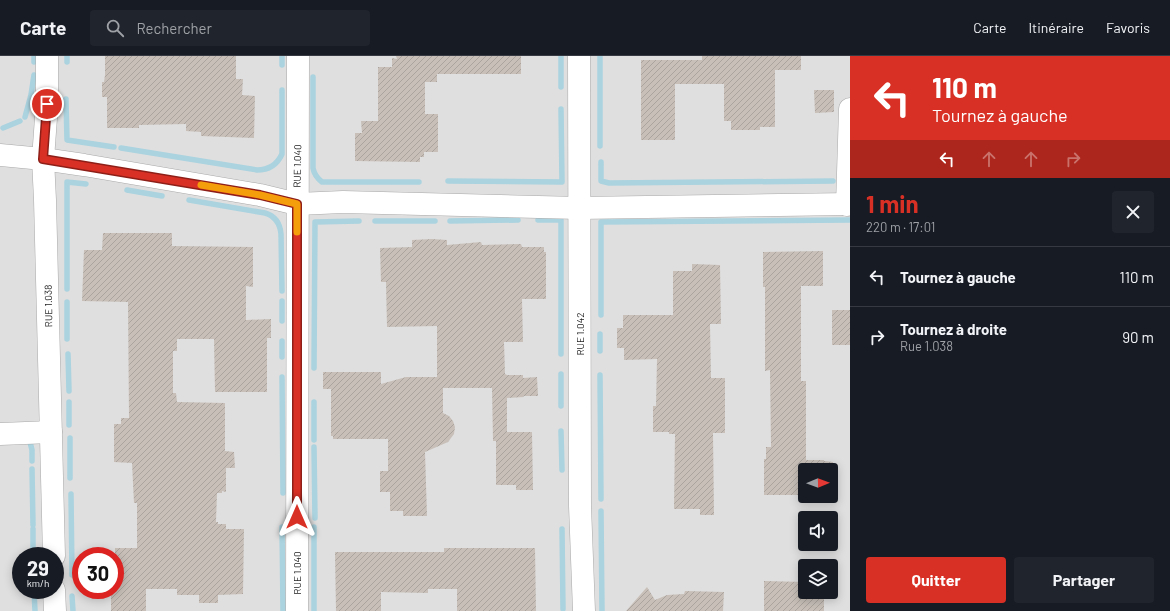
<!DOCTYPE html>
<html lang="fr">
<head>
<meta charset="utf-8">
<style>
	:root { --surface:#171b24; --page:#20242c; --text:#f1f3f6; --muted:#9ea1a6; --line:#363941; --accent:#d93025 }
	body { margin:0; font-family:Barlow,sans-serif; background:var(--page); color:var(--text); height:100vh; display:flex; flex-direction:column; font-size:15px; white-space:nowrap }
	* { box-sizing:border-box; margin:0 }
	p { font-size:13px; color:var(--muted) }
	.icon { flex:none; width:22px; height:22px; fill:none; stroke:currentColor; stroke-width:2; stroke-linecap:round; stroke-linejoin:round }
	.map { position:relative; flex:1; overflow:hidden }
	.side { display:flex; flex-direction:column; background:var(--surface); width:320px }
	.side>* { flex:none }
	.hud { background:#d93025; color:#fff; overflow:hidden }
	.needle { width:26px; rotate:89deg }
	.controls { position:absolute; left:798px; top:407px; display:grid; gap:8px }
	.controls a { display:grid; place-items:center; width:40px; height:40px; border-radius:4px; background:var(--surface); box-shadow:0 2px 10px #0003; font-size:20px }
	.speed { position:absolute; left:12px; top:491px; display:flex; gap:8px; font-size:20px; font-weight:700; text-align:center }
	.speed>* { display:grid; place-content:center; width:52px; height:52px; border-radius:50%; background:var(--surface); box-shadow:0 2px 10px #0003; line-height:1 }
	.speed small { font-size:10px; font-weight:400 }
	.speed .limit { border:6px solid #d22; background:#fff; color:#111 }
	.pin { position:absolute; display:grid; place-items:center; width:34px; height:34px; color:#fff; margin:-17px; border:2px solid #fff; border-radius:50%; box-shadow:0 1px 4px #0007 }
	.me { position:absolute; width:44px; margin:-22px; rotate:0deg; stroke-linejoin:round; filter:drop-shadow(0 0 3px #0008) }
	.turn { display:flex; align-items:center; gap:14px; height:84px; padding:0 16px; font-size:18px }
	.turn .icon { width:52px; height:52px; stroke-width:2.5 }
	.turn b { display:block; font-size:28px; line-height:34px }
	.lanes { display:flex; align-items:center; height:38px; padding:0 16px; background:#0003; justify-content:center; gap:20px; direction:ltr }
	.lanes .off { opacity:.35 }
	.round { display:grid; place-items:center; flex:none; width:42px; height:42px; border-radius:4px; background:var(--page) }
	.head { display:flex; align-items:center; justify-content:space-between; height:68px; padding:0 16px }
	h1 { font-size:24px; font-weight:700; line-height:30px; color:var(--accent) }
	.button { display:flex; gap:8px; margin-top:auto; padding:8px 16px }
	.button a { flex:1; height:46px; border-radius:4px; background:var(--accent); color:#fff; font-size:16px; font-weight:700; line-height:46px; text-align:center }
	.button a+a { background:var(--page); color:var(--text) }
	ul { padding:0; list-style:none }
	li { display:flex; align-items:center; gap:12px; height:60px; padding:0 16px; border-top:1px solid var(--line) }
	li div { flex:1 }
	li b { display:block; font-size:15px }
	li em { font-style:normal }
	header { display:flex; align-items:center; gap:24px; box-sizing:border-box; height:56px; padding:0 20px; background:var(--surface); border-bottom:1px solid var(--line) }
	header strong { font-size:19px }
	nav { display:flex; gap:22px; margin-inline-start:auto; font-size:14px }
	.search { width:280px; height:36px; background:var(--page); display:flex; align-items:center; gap:10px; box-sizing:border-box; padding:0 14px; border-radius:4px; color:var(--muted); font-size:15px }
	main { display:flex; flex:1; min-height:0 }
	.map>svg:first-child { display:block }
	.residential { fill:#e0dfdf; fill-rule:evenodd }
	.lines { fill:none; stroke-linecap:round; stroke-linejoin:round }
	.stream { stroke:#aad3df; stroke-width:5.5 }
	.building { fill:url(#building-hatch) }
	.street-casing { stroke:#a9a9a9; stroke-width:23 }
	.street { stroke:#fff; stroke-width:22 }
	.route-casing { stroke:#8d1f18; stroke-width:10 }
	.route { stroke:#d93025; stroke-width:7 }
	.slow { stroke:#f59e0b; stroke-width:7 }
	.labels { text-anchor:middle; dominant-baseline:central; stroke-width:3.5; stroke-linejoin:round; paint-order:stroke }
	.street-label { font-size:10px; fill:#222; stroke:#fff }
</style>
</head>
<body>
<header>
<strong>Carte</strong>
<div class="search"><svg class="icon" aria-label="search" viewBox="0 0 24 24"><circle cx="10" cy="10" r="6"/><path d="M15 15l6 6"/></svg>Rechercher</div>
<nav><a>Carte</a><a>Itinéraire</a><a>Favoris</a></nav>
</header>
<main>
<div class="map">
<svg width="850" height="555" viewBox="0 0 850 555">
	<defs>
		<pattern id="building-hatch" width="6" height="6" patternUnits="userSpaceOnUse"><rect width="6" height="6" fill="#c7bfb8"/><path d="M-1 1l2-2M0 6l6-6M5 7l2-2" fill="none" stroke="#aba49e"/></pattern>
	</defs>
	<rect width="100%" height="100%" fill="#f2efe9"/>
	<!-- residential -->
	<path class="residential" d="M 0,0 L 850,0 L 850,555 L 0,555 ZM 805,414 L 831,414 L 831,440 L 805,440 ZM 805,462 L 831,462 L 831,488 L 805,488 ZM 21,500 L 55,500 L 55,534 L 21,534 ZM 81,500 L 115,500 L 115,534 L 81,534 ZM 805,510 L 831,510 L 831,536 L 805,536 Z"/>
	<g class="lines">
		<!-- stream -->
		<g class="stream">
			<polyline points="67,0 67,6"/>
			<polyline points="561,0 561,31"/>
			<polyline points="600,0 600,90"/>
			<polyline points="34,6 34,0"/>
			<polyline points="282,9 282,0"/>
			<path d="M 313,21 L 313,112 C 314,118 317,122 322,126 L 419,126"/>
			<polyline points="66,43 67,84 114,91"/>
			<polyline points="25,61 31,39 34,19"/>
			<polyline points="3,72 20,65"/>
			<path d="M 121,92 L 257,114 C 269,114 277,109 282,98 L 282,34"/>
			<polyline points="601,106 601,125 609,127 833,125"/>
			<polyline points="448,125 562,126 561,53"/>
			<polyline points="127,134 162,140"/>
			<path d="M 189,144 L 265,157 C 275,160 280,167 281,178 L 282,235"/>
			<polyline points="538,164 561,164 561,298"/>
			<polyline points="375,165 435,165"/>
			<polyline points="450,165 518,164"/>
			<polyline points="67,233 67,126 86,128"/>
			<polyline points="282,245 282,265"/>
			<polyline points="67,246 67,283"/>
			<polyline points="601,259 601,166 850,164"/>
			<polyline points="282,285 282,301"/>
			<polyline points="600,295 600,278"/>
			<polyline points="68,298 69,335"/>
			<polyline points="314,312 315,166 359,165"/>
			<polyline points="561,318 561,350"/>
			<polyline points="600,319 601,443"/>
			<polyline points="282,321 283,437"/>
			<polyline points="69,346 69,369"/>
			<polyline points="314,346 314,384"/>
			<polyline points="561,375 562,414"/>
			<polyline points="70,382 70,422"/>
			<polyline points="30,386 32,394 32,405"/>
			<polyline points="314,391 315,462"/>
			<polyline points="32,413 33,469"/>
			<polyline points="71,438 72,519"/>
			<polyline points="601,455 602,555"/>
			<polyline points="282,471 283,555"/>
			<polyline points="314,471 314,555"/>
			<polyline points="33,473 33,500"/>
			<polyline points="562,473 563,553"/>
			<polyline points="34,534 35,555"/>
			<polyline points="72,540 73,555"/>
		</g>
	</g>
	<!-- building -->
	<g class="building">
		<polygon points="105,0 236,0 236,23 243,23 242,39 255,40 254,82 201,80 201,76 186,75 186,68 139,69 139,72 107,72 107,41 102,41 102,26 104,26 105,19"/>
		<polygon points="396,0 521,0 521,18 437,18 437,26 425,26 425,58 438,58 438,96 424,96 424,101 420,101 420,106 355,105 355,77 362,77 361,65 378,65 378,11 392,11 392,2 397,3"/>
		<polygon points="702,0 801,0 801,14 775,14 775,71 760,71 760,74 731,74 731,65 724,65 724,28 675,28 675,84 641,84 641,4 702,4"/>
		<polygon points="814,34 834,34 834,56 815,57"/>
		<polygon points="103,177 172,177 172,190 253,191 253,231 246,230 246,264 271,263 271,282 267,282 267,336 215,336 214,283 177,283 177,295 173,295 173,337 176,337 177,346 225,347 225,395 234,396 235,412 226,412 226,436 222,435 222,437 217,437 216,466 218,466 218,468 226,468 226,473 244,473 243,538 218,539 218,547 199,547 199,539 177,539 177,533 146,533 146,555 111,555 111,534 115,534 115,492 137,492 137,447 134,447 132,407 114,406 114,368 121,368 121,362 129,362 128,246 82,245 84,194 102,194"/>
		<polygon points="432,183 447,184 447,189 481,186 482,189 521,188 522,191 544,191 544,196 546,196 546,243 522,243 523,286 504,286 505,318 507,319 523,319 523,322 537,321 538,340 523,340 524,341 507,342 507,376 532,376 533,434 516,434 516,429 496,429 496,385 493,385 492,332 443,332 443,357 449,360 453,365 455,371 454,378 448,386 425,396 427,460 403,460 403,455 390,455 390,436 380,436 380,415 388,415 388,383 333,383 333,380 331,380 331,333 323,333 323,316 381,316 381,328 406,321 437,321 437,270 387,271 386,226 381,226 380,192 412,191 412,184"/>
		<polygon points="823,195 823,230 801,230 801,325 806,325 806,404 824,404 824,405 833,406 833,431 831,431 831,414 805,414 805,439 764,439 764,403 766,403 766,391 771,391 770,314 765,315 765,231 763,231 763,196"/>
		<polygon points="692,208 720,209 721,268 710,268 711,322 725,322 725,377 713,377 714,459 700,459 700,453 674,453 675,378 669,378 669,376 653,376 653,350 656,350 657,303 624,304 624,292 617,292 617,272 623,272 623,259 673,259 673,215 692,215"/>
		<rect x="832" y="254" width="18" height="35"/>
		<polygon points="444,492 535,492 536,555 457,555 457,533 428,533 428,537 381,536 381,555 336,555 335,496 444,496"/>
		<polygon points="764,525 805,526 805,536 824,536 824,555 764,555"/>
		<polygon points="647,531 655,544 667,539 684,538 685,535 724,536 723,555 626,555"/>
	</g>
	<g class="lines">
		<!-- street casing -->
		<g class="street-casing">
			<g id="street">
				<polyline points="47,0 47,48 43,103 45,144 54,500"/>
				<polyline points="579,0 580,450 584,555"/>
				<polyline points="0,99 43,103 84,109 260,139 297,148 343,146 579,152 850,148"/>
				<polyline points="847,149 850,53"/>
				<polyline points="0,378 51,376"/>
				<polyline points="54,534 55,555"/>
				<polyline points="297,555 298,0"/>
			</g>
		</g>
		<!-- street -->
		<use href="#street" class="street"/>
	</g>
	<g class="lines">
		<!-- route casing -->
		<g class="route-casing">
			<polyline id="route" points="47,48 43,103 260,139 297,148 297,461"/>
		</g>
		<!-- route -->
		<use href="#route" class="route"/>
		<!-- slow -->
		<polyline class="slow" points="201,129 260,139 297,148 297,176"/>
	</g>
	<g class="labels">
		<!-- street labels -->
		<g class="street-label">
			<text transform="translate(297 110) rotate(-89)">RUE 1.040</text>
			<text transform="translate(48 250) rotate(-91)">RUE 1.038</text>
			<text transform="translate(580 278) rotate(-90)">RUE 1.042</text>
			<text transform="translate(297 517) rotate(-90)">RUE 1.040</text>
		</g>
	</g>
</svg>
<div class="controls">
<a><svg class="needle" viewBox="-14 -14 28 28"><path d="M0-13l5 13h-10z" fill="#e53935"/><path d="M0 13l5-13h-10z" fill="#9ea1a6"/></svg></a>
<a><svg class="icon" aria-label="sound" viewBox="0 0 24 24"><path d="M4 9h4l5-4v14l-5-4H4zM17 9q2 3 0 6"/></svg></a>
<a><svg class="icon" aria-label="layers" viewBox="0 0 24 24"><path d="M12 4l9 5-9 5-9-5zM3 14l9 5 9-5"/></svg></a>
</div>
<div class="speed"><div>29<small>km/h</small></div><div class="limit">30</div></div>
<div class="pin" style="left:47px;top:48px;background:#d93025"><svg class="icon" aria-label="arrive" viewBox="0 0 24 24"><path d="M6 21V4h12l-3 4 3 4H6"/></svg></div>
<svg class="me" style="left:297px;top:461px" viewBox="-20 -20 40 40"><path d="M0-17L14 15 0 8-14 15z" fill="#d93025" stroke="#fff" stroke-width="4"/></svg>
</div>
<section class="side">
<div class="hud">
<div class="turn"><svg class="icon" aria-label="left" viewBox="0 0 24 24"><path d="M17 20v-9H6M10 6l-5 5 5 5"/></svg><div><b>110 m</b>Tournez à gauche</div></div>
<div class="lanes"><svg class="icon" aria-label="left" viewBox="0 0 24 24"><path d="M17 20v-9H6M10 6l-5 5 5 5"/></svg><svg class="icon off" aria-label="ahead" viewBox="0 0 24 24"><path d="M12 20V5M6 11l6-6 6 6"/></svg><svg class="icon off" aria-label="ahead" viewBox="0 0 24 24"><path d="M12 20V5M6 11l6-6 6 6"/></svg><svg class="icon off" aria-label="right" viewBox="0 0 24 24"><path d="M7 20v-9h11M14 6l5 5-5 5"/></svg></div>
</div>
<div class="head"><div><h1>1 min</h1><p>220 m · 17:01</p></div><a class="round"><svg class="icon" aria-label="close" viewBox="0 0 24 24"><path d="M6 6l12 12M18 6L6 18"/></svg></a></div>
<ul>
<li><svg class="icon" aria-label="left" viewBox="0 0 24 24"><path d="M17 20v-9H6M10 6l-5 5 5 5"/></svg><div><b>Tournez à gauche</b></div><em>110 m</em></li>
<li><svg class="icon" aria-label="right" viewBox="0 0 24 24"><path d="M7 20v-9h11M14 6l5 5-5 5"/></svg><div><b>Tournez à droite</b><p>Rue 1.038</p></div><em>90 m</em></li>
</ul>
<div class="button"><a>Quitter</a><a>Partager</a></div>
</section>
</main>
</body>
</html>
